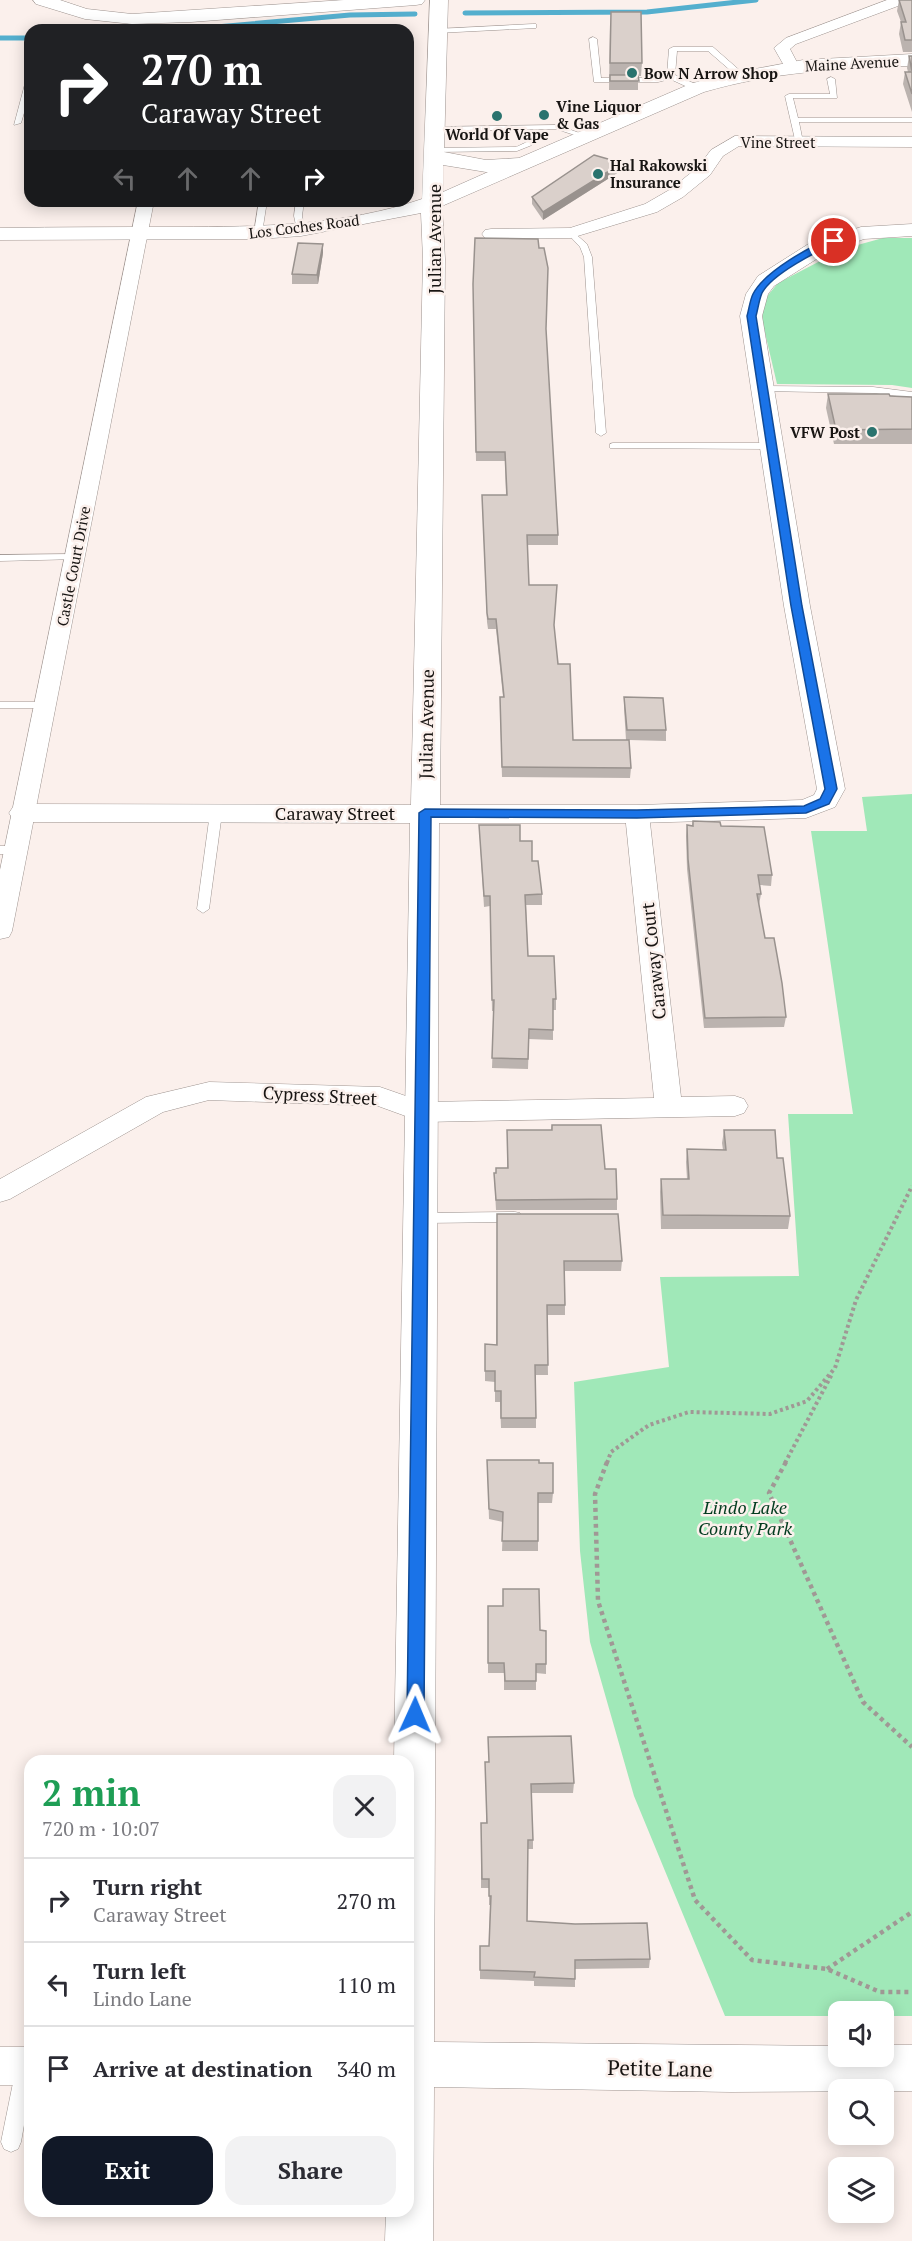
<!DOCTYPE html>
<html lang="en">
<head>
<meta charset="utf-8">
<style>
	:root { --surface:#fff; --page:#f2f2f3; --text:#2b2b33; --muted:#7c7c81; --line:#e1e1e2; --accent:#111827 }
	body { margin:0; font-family:"PT Serif",serif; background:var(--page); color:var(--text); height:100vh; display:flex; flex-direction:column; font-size:22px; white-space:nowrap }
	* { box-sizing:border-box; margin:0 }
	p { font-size:20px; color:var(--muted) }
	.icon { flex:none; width:33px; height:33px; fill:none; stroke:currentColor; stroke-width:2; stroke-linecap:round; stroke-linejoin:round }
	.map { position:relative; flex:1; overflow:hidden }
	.side { position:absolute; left:24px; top:1755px; width:390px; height:462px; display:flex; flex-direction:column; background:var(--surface); border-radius:18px; box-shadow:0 3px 15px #0003 }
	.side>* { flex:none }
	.banner { position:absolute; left:24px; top:24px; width:390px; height:183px; border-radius:18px; box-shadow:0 3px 15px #0003; background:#202124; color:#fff; overflow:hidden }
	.fabs { position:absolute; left:828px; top:2001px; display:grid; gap:12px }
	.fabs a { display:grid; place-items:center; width:66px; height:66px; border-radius:12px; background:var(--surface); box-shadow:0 3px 15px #0003; font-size:30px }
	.pin { position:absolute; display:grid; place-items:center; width:51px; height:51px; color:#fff; margin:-26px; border:3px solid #fff; border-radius:50%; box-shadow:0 2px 6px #0007 }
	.me { position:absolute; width:66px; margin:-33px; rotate:1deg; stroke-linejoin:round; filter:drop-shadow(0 0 4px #0008) }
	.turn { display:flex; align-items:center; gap:21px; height:126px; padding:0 18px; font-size:27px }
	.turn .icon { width:78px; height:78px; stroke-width:2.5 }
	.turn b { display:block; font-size:42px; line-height:51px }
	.lanes { display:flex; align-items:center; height:57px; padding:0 18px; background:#0003; justify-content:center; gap:30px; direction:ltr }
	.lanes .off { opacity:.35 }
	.round { display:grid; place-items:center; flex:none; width:63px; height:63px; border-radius:18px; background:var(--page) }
	.summary { display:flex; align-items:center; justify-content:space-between; height:102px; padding:0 18px }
	h1 { font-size:36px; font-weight:800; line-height:45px; color:#1e9e55 }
	.button { display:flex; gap:12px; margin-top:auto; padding:12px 18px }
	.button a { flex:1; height:69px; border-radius:18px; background:var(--accent); color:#fff; font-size:24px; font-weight:800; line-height:69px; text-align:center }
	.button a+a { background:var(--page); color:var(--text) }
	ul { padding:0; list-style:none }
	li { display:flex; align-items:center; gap:18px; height:84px; padding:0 18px; border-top:2px solid var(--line) }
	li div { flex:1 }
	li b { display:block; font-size:22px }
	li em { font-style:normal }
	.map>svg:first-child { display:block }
	.green { fill:#a0e8b8 }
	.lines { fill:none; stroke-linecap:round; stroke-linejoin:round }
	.stream { stroke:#54afce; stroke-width:5 }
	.lane-casing { stroke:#9d938f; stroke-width:1 }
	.street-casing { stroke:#9d938f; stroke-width:1 }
	.secondary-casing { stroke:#9d938f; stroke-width:1 }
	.path-far1 { stroke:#a09895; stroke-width:4; stroke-dasharray:3 3; stroke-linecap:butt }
	.path { stroke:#a09895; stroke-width:4.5; stroke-dasharray:4 4; stroke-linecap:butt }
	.lane { fill:#fff; fill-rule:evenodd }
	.street { fill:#fff; fill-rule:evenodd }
	.secondary { fill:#fff; fill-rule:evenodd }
	.wall { fill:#bbb3af }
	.shaded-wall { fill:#99928e }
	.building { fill:#dad0cb; stroke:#99928e; stroke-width:1.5 }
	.route { fill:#1a73e8; stroke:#114b97; stroke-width:1.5 }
	.poi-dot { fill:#2a736e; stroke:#fbf0ec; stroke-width:2 }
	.labels { text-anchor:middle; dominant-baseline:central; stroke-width:5; stroke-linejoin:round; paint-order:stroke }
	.far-street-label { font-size:15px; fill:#181513; stroke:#fbf0ec }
	.far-poi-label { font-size:15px; font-weight:bold; fill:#181513; stroke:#fbf0ec; text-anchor:start }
	.street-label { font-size:18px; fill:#181513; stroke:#fbf0ec }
	.park-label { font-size:18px; font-style:italic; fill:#023c1f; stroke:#fbf0ec }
	.near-street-label { font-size:21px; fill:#181513; stroke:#fbf0ec }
</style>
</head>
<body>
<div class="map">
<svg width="912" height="2241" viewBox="0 0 912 2241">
	<rect width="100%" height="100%" fill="#fbf0ec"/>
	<!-- green -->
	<g class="green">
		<polygon points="883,238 912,238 912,388 892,385 777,384 762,320 764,300 778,283 843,249"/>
		<polygon points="912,794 912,2016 884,2016 884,2012 838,2012 838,2016 725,2016 634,1796 590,1642 580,1551 574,1382 669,1367 660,1277 799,1276 788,1114 853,1114 811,831 867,831 862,797"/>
	</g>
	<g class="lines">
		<!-- stream -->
		<g class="stream">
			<polyline points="465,13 647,12 756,0"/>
			<polyline points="182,30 350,15 415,14"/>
			<polyline points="0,38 30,38"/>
		</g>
		<!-- lane casing -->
		<g class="lane-casing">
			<g id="lane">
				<polygon points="533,24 536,24 536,28 437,33 433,31 437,29"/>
				<polygon points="593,37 597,39 601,78 657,78 667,75 669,49 673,47 713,47 745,75 738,77 708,51 677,51 675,75 700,86 700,90 694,90 670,79 658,82 594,82 589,39"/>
				<polygon points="831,77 835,79 837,98 793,98 798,118 912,118 912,122 799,122 803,142 796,144 785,96 789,94 830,94 827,79"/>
				<polygon points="30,78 30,93 21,123 14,125 26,80"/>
				<polygon points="557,125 591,137 587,139 556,129 435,131 431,129 435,127"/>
				<polygon points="529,141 532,141 532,145 517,151 435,152 431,150 435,148 516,147"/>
				<polygon points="259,201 267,201 262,233 258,236 254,233"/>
				<polygon points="296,201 304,201 302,216 305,230 301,233 297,230 294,216"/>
				<polygon points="571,230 587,244 592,257 606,433 601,436 596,433 584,257 580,247 567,233"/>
				<polygon points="763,386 873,387 912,392 912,398 873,393 760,391 758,389"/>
				<polygon points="613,443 773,443 778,446 773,449 610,448 610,444"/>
				<polygon points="75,554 80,557 79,559 0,561 0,555"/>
				<polygon points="0,702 45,702 51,705 45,708 0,708"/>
				<polygon points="216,809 222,813 209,909 203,913 197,909 210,813"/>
				<polygon points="0,846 16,846 22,850 16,854 0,854"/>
				<polygon points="515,1212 520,1213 522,1217 520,1221 515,1222 422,1223 417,1222 415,1218 417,1214 422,1213"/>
				<polygon points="25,2059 30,2061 30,2091 21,2142 18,2149 11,2152 4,2149 1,2142 16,2068 18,2061"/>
			</g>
		</g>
		<!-- street casing -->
		<g class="street-casing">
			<g id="street">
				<polygon points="887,0 908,0 906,3 796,44 790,49 799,66 791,71 786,69 774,48 786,38"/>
				<polygon points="735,136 912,137 912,147 739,146 723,156 710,175 683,197 657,212 571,238 491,239 485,238 482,234 485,230 491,229 570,228 645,204 671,189 698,167 711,150"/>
				<polygon points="138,201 154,201 12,931 9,937 0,939 0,870"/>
				<polygon points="637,807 645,809 649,814 681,1097 735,1096 744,1099 748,1106 744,1113 735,1116 422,1122 378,1106 209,1100 163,1112 10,1199 0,1202 0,1179 146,1097 209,1082 380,1087 423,1102 654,1098 625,814 629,809"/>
				<rect x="0" y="2047" width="30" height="38"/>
			</g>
		</g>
		<!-- secondary casing -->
		<g class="secondary-casing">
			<g id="secondary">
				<polygon points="33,0 60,0 87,9 132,14 344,0 425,0 422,4 416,5 191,22 132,24 85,19 36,4"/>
				<path d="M 430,0 L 448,0 L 444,152 L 486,160 L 519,158 L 690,84 L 717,76 L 803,60 L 912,54 L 912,66 C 841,68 772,72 704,92 L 442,206 L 445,259 L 440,805 L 637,805 L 802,800 L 814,795 L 817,789 L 784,606 L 740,316 L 746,294 L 758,276 L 810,243 L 861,227 L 912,224 L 912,236 L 864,239 L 826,253 L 774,286 L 768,294 L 762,316 L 810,606 L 845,789 L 835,807 L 806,818 L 637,823 L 439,823 L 434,2042 L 838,2046 L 838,2056 L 884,2056 L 884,2045 L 912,2045 L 912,2091 L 731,2092 L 434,2087 L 433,2241 L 385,2241 L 386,2211 L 408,2211 L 408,1761 L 394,1761 L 410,823 L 23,822 L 13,819 L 9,813 L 13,807 L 23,804 L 411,805 L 423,259 L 421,213 L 301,236 L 258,239 L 0,240 L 0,228 C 59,227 119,227 178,227 C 259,227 344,226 422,199 ZM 443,165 L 486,172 L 488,172 L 443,192 Z"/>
			</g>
		</g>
		<!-- path-far1 -->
		<g class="path-far1">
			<polyline points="607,1463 611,1452 649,1425 689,1412 770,1414 807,1401 835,1368 856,1300 912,1186"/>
			<polyline points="785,1463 832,1374"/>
		</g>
		<!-- path -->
		<g class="path">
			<polyline points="607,1462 595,1494 598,1601 695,1900 752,1960 827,1969 880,1992 912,1992"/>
			<polyline points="786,1462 769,1493 863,1702 912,1747"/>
			<polyline points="827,1969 912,1912"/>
		</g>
		<!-- lane -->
		<use href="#lane" class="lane"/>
		<!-- street -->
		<use href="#street" class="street"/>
		<!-- secondary -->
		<use href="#secondary" class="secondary"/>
	</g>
	<!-- wall -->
	<g class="wall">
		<polygon points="899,0 912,0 912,52 903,52 899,34 901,22 897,11"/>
		<polygon points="610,24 642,63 641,76 638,76 638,90 609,90"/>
		<polygon points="909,56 912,56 912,112 903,84 905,72 908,72 907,68"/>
		<polygon points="622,163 622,170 543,220 532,204 532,197"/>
		<polygon points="323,253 318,284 292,284 292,274"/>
		<polygon points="473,293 546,329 558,535 558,545 527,545 529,585 554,627 558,664 573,740 626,740 624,708 624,697 666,730 666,741 629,740 631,768 630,778 502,777 500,707 503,697 496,629 488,629 487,622 482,495 506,495 505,461 476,461"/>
		<polygon points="828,394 912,397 912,444 834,444 826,408"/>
		<polygon points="693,821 721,826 772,875 771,886 760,885 761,894 759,905 765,938 786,1017 784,1027 704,1028 687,869 686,836 687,825 692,826"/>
		<polygon points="479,825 520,841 532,861 542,894 542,905 526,905 528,956 556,999 556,1010 553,1010 553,1040 529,1039 528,1069 492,1068 494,1011 492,1011 490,906 484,907"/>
		<polygon points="552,1125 605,1169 617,1199 617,1210 496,1210 494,1173 496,1173 507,1168 507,1130 551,1130"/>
		<polygon points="724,1130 777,1158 790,1216 788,1229 661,1229 660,1192 661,1179 687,1179 686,1162 687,1149 723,1150 722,1143"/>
		<polygon points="497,1214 622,1261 621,1271 565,1271 565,1315 547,1315 548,1375 536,1375 536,1428 501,1428 500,1402 495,1402 495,1382 485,1381 485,1344 496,1345"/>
		<polygon points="487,1460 539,1463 553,1493 552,1503 538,1503 538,1551 502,1551 503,1522 489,1519"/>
		<polygon points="488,1606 540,1630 546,1664 546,1674 536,1673 536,1690 504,1690 504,1673 488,1673"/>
		<polygon points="489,1762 574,1783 573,1793 531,1793 533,1840 533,1849 528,1849 527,1921 650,1959 649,1968 575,1969 575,1987 534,1986 534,1981 480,1979 480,1946 489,1946 490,1905 489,1905 489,1888 481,1888 481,1823 486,1823"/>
	</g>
	<!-- shaded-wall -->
	<g class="shaded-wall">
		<polygon points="622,163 622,170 543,220 543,212"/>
		<polygon points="323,244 323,253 318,284 317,275"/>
	</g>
	<!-- building -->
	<g class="building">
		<polygon points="899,0 912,0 912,40 905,40 901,22 906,22"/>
		<polygon points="611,12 641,12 642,63 610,63"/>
		<polygon points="909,56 912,56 912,71"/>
		<polygon points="905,72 912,72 912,94"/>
		<polygon points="610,75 638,75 639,81 610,81"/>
		<polygon points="594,155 622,163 543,212 532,197"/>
		<polygon points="475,238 538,239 539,248 544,248 548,268 546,329 558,535 527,535 529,585 557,585 554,625 558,664 570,664 573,740 629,740 631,768 502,767 500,697 504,697 496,619 488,619 487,613 482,495 507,495 505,452 476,452 473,284"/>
		<polygon points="298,243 323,244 317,275 292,274"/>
		<polygon points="828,394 889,394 890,396 912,397 912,429 836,430"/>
		<polygon points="624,697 663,698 666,730 627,730"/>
		<polygon points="693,821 720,822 721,826 764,827 772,875 758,875 761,894 757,894 765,938 774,938 782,983 786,1017 705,1018 688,859 687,825 693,826"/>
		<polygon points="479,825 520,825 520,841 532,841 532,861 538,861 542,894 525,895 528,956 554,956 556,999 553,999 553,1030 529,1029 528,1059 492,1058 494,1000 492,1000 490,896 484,896"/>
		<polygon points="552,1125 601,1125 605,1169 616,1169 617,1199 496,1200 494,1173 496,1173 496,1168 508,1168 507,1130 552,1130"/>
		<polygon points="724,1130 775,1130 777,1158 783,1158 790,1216 663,1215 661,1179 689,1179 687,1149 726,1150"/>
		<polygon points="497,1214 618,1214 622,1261 564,1261 565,1305 547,1305 548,1365 535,1365 536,1418 501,1418 501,1391 495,1391 495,1371 485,1371 485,1344 497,1345"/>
		<polygon points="487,1460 539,1460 539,1463 553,1463 553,1493 538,1493 538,1541 502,1541 503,1512 489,1509"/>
		<polygon points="503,1589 539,1589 540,1630 546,1631 546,1664 536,1664 536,1681 505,1681 504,1663 488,1663 488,1606 503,1606"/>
		<polygon points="571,1736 574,1783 531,1784 533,1840 528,1840 527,1921 575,1924 647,1923 650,1959 575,1960 575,1979 534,1977 535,1972 480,1970 480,1946 489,1946 491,1896 489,1896 489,1879 482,1879 481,1823 487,1823 485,1762 489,1762 488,1737"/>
	</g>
	<!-- route -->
	<path class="route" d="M 834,238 L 838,241 L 837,243 C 817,251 772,274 762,293 C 759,300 758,309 756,316 L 802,606 L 837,789 L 829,804 L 806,813 L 637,818 L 431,817 L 424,1715 L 421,1721 L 415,1723 L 409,1721 L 407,1715 L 419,813 L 425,809 L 637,810 L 804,806 L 820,799 L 825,789 L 791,606 L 747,316 C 749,309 750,300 753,294 C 764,272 811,245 834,238 Z"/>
	<!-- markers -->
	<g class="poi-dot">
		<circle cx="632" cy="73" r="6"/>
		<circle cx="544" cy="115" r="6"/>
		<circle cx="497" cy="116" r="6"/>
		<circle cx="598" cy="174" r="6"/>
		<circle cx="872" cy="432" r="6"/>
	</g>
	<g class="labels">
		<!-- far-street labels -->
		<g class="far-street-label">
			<text transform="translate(852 63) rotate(-3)">Maine Avenue</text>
			<text x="778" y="142">Vine Street</text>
			<text transform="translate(304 226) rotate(-7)">Los Coches Road</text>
			<text transform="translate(73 566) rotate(-79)">Castle Court Drive</text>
		</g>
		<!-- far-poi labels -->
		<g class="far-poi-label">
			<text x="644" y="73">Bow N Arrow Shop</text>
			<text x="556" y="106">Vine Liquor<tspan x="556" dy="17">&amp; Gas</tspan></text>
			<text x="497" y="134" text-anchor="middle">World Of Vape</text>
			<text x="610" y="165">Hal Rakowski<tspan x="610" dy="17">Insurance</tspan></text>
			<text x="860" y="432" text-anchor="end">VFW Post</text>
		</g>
		<!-- street labels -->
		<g class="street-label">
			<text transform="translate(434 239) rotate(-90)">Julian Avenue</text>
			<text transform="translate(426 724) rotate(-89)">Julian Avenue</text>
			<text x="335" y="813">Caraway Street</text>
			<text transform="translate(653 961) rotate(-96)">Caraway Court</text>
			<text transform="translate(320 1095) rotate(3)">Cypress Street</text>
		</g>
		<!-- park labels -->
		<g class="park-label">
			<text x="745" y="1507">Lindo Lake<tspan x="745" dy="21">County Park</tspan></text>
		</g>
		<!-- near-street labels -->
		<g class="near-street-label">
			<text transform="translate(660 2068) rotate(1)">Petite Lane</text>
		</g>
	</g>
</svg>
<div class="fabs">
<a><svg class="icon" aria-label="sound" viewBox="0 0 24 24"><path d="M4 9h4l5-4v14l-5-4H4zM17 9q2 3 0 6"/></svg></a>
<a><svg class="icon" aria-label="search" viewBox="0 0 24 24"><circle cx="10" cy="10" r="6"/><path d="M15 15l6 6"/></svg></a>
<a><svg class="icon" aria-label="layers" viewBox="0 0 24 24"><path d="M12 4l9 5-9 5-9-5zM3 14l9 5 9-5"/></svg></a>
</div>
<div class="pin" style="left:834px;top:241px;background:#d93025"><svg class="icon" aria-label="arrive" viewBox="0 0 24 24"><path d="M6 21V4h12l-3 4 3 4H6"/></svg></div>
<svg class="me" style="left:415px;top:1715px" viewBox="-20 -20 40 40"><path d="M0-17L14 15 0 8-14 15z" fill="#1a73e8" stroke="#fff" stroke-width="4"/></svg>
<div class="banner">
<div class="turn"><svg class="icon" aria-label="right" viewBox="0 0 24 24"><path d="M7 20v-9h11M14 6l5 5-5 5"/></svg><div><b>270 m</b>Caraway Street</div></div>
<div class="lanes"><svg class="icon off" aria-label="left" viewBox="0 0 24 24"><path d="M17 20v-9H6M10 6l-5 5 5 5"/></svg><svg class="icon off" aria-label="ahead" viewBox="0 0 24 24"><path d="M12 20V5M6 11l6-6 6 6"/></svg><svg class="icon off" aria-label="ahead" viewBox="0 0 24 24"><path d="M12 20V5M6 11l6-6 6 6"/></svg><svg class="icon" aria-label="right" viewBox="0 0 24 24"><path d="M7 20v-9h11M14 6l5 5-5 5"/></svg></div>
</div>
<section class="side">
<div class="summary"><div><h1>2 min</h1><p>720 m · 10:07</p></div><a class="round"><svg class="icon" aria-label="close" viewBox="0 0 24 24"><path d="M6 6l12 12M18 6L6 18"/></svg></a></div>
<ul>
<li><svg class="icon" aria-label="right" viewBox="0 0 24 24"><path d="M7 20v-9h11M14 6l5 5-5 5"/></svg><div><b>Turn right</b><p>Caraway Street</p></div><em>270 m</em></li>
<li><svg class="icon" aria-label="left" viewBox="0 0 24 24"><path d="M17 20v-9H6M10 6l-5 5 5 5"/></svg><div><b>Turn left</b><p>Lindo Lane</p></div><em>110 m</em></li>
<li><svg class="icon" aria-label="arrive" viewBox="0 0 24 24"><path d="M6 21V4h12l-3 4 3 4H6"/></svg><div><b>Arrive at destination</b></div><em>340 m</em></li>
</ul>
<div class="button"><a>Exit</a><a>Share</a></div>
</section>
</div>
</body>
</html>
